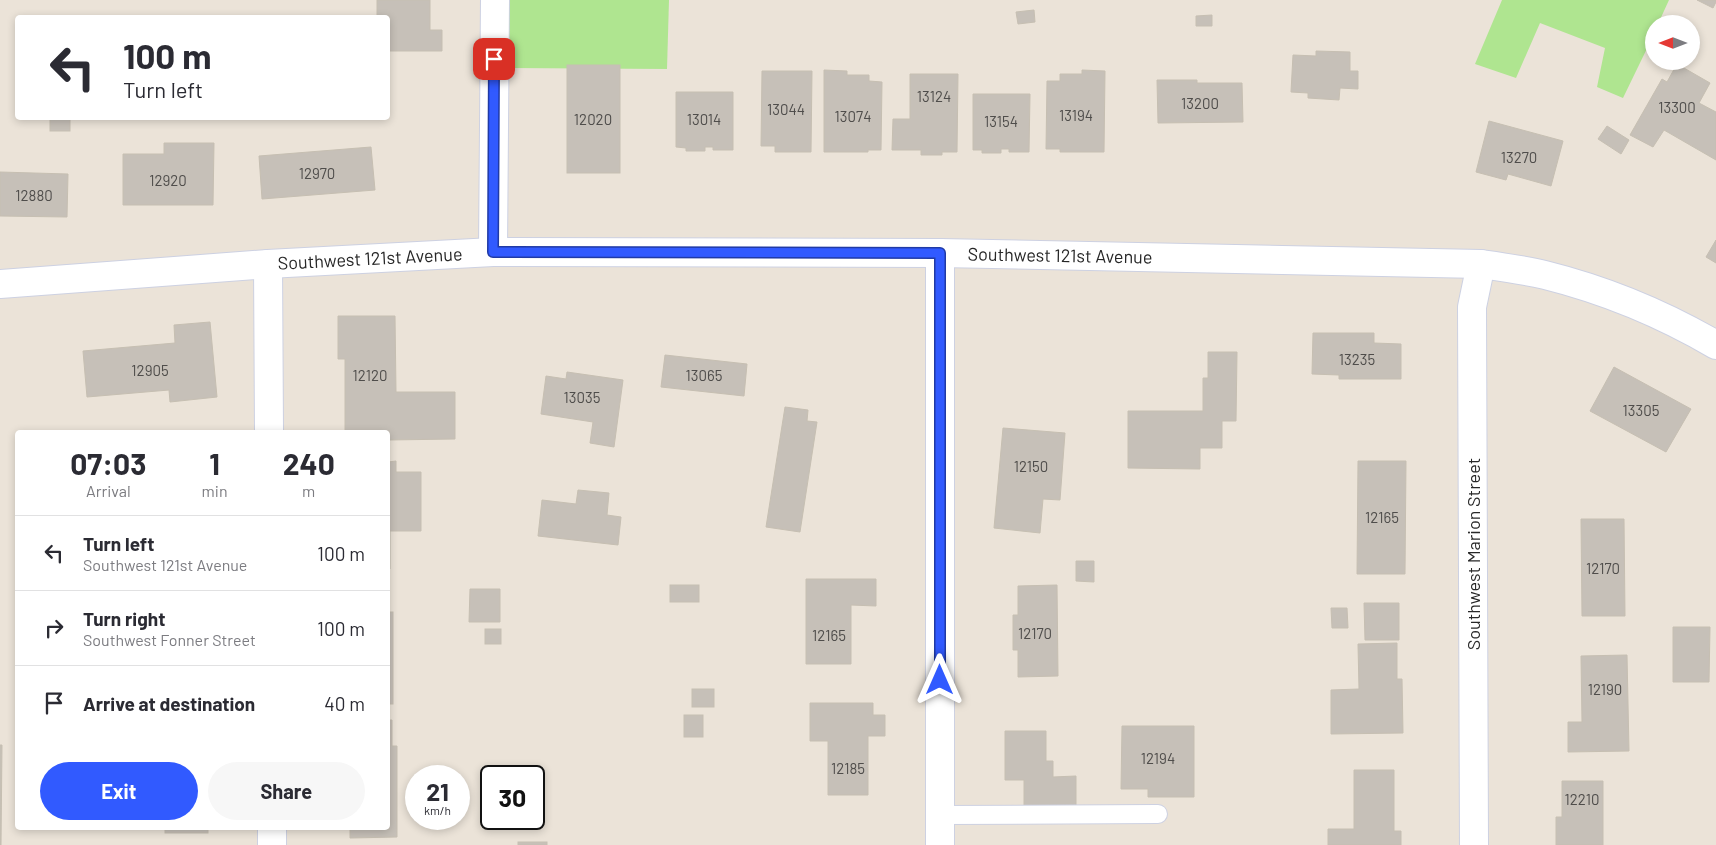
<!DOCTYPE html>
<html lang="en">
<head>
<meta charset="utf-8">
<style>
	:root { --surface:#fff; --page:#f7f7f7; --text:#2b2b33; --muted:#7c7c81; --line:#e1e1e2; --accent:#315aff }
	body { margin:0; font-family:Barlow,sans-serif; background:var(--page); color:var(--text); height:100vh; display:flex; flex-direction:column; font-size:19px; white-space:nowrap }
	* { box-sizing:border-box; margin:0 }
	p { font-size:16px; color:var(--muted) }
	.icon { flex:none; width:28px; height:28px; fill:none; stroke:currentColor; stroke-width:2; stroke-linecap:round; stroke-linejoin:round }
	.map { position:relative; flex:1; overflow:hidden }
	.sheet { position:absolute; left:15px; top:430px; width:375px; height:400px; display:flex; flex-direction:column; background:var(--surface); border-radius:5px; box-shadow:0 2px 8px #0003 }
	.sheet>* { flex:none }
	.top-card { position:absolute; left:15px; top:15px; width:375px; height:105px; border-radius:5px; box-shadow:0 2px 8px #0003; background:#fff; color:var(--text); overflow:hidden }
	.needle { width:32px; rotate:270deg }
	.tools { position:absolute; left:1645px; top:15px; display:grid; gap:10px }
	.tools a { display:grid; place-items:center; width:55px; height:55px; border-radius:50%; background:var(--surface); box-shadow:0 2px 8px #0003; font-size:25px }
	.speed { position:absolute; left:405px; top:765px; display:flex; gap:10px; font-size:25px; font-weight:700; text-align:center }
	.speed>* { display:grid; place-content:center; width:65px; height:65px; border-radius:50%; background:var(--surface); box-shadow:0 2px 8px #0003; line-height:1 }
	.speed small { font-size:12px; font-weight:400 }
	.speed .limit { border:2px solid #111; border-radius:8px; background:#fff; color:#111 }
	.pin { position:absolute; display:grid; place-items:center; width:42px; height:42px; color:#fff; margin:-21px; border-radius:10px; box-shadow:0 2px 8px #0006 }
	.me { position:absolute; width:55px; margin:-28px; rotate:0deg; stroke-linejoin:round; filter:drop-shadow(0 0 4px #0008) }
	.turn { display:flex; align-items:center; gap:18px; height:105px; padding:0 25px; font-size:22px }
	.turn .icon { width:65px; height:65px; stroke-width:2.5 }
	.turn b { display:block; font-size:35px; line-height:42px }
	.eta { display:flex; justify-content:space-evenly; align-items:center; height:85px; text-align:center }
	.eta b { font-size:30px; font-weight:700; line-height:35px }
	.action { display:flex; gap:10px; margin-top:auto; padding:10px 25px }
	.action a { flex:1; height:58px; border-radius:30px; background:var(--accent); color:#fff; font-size:20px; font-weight:700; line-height:58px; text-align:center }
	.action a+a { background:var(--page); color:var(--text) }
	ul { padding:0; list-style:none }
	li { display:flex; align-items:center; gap:15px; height:75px; padding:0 25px; border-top:1px solid var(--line) }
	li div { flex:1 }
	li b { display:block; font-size:19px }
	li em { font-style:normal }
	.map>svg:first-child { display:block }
	.green { fill:#afe590 }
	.building { fill:#c6c0b8; stroke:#c6bfb2 }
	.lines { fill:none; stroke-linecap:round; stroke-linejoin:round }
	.lane-casing { stroke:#cdd1e2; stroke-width:20 }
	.street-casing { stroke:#cdd1e2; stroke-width:30 }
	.secondary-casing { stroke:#cdd1e2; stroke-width:30 }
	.lane { stroke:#fff; stroke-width:18 }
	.street { stroke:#fff; stroke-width:28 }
	.secondary { stroke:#fff; stroke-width:28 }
	.route-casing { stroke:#203aa6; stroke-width:12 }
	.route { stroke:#315aff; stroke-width:9 }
	.labels { text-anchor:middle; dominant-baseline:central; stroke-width:5; stroke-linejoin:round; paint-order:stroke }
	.number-label { font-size:15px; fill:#4f4d4b }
	.street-label { font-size:18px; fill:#272727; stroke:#fff }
</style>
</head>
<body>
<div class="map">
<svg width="1716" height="845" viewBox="0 0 1716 845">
	<rect width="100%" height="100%" fill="#ebe3d8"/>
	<!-- green -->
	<g class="green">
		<polygon points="508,0 669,0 667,69 508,68"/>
		<polygon points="1502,0 1669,0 1658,24 1654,24 1654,34 1623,98 1597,87 1605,48 1540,23 1516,78 1475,64"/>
	</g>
	<!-- building -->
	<g class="building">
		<polygon points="377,0 430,0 430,30 442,30 442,51 388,51 388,18 377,18"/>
		<polygon points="1697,0 1716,0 1716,2 1713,8"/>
		<polygon points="1034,10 1035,22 1018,24 1016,12"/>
		<polygon points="1212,15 1212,26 1196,26 1196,16"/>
		<polygon points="1316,51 1350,52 1350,71 1358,71 1358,89 1340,88 1339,100 1308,98 1308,93 1291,92 1293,55 1316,56"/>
		<polygon points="1677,64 1710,83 1699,103 1716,112 1716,160 1664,130 1653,147 1630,135 1662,79 1667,82"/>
		<rect x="567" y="65" width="53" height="108"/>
		<polygon points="824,70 847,71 847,75 869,75 869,81 882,82 881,150 868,150 868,152 824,152"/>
		<polygon points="1082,70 1105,71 1104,152 1060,152 1060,149 1046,149 1047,81 1060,81 1060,74 1082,74"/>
		<polygon points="762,71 812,71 811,152 775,152 775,146 761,146"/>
		<polygon points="910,74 958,74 957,152 942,152 942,155 921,155 921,150 892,150 893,119 910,119"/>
		<polygon points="1157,80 1197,80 1197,83 1242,83 1243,122 1158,123"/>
		<polygon points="676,92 733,92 733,150 713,150 713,147 705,147 705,151 686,151 686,148 676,147"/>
		<polygon points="973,94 1030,94 1029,152 1009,152 1009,149 1001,149 1001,153 982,153 982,150 973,150"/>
		<rect x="50" y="118" width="20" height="13"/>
		<polygon points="1489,121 1563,141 1551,186 1508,174 1506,180 1476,172"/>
		<polygon points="1607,126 1629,140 1621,154 1598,139"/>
		<polygon points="164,143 214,143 213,205 123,205 123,154 164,154"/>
		<polygon points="371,147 375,190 262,199 259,156"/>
		<polygon points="0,172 68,174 67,217 0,216"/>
		<polygon points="1716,240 1716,263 1706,257"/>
		<polygon points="338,316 395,316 396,392 455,392 455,439 388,440 388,432 345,432 345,359 338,359"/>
		<polygon points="210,322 217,397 170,402 169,390 87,397 83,351 175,343 174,325"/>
		<polygon points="1313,333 1374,333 1374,343 1401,344 1401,379 1339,379 1339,375 1312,374"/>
		<polygon points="1208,352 1237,352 1236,421 1222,421 1222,448 1200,448 1200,469 1128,468 1128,411 1203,411 1203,378 1208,378"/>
		<polygon points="665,355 747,364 744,396 661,387"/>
		<polygon points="1614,367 1691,409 1666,452 1590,411"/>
		<polygon points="567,372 623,380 614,447 590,443 593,422 541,414 546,376 566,379"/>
		<polygon points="785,407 808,410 807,421 817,422 800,532 766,527"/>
		<polygon points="1003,428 1065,433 1060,500 1043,499 1040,533 994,528"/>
		<polygon points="396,461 396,472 421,472 421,531 390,531 390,569 388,569 388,462"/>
		<polygon points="1358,461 1406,461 1405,574 1357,574"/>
		<polygon points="578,490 609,493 607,515 621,517 618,545 538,536 542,500 576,504"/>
		<polygon points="1581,519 1624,519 1625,616 1582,616"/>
		<polygon points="1076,561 1094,561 1094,582 1076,581"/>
		<polygon points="806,579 876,579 876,606 851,605 851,664 806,664"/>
		<rect x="670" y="585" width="29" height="17"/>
		<polygon points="1057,585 1058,676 1018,677 1018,650 1013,650 1013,615 1018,615 1018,586"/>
		<polygon points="470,589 500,589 500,622 469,622"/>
		<polygon points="1364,603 1399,603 1399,640 1365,640"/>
		<polygon points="1331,608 1347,608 1348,628 1332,628"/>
		<rect x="388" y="612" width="5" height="92"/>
		<polygon points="1673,627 1710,627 1709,682 1673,682"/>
		<rect x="485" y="629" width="16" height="15"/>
		<polygon points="1397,643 1397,679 1402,679 1403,733 1331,734 1331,690 1359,689 1358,644"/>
		<polygon points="1627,655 1629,751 1568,752 1568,722 1582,722 1581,656"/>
		<rect x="692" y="689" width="22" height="18"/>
		<polygon points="810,703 873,703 873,715 885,715 885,736 868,736 868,795 828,795 828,741 810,741"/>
		<rect x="684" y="715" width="19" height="22"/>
		<polygon points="388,720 392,720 392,746 397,746 397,837 350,838 350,828 388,828"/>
		<polygon points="1122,726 1194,726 1194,797 1148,797 1148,789 1121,789"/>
		<polygon points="1005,731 1046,731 1046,761 1053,761 1053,777 1076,776 1076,806 1024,806 1024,780 1005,780"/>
		<polygon points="0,745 2,745 1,845 0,845"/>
		<polygon points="1354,770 1394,770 1394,831 1401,831 1401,845 1328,845 1328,829 1354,829"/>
		<polygon points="1562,781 1603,781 1603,845 1556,845 1556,817 1562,817"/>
		<rect x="165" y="828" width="43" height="5"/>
		<rect x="518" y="842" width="29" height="3"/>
	</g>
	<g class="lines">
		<!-- lane casing -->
		<g class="lane-casing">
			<polyline id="lane" points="940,815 1158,814"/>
		</g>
		<!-- street casing -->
		<g class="street-casing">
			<g id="street">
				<polyline points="493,252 495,0"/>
				<polyline points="940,253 940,845"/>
				<polyline points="268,264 269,432"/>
				<polyline points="272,828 272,845"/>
				<polyline points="1474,845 1472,307 1481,264"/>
			</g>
		</g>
		<!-- secondary casing -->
		<g class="secondary-casing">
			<path id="secondary" d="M 0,284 L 268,264 L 493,252 L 940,253 L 1481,264 C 1502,267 1524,270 1545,275 C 1605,290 1663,314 1716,345"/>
		</g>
		<!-- lane -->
		<use href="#lane" class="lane"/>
		<!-- street -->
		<use href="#street" class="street"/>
		<!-- secondary -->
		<use href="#secondary" class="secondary"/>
	</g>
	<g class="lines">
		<!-- route casing -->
		<g class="route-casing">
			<polyline id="route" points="494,59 493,252 940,253 940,680"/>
		</g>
		<!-- route -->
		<use href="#route" class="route"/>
	</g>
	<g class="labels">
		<!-- number labels -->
		<g class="number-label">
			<text x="934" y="96">13124</text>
			<text x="1200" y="103">13200</text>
			<text x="1677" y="107">13300</text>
			<text x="786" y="109">13044</text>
			<text x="1076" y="115">13194</text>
			<text x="853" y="116">13074</text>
			<text x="593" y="119">12020</text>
			<text x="704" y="119">13014</text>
			<text x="1001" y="121">13154</text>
			<text x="1519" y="157">13270</text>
			<text x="317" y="173">12970</text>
			<text x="168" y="180">12920</text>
			<text x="34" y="195">12880</text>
			<text x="1357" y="359">13235</text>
			<text x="150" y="370">12905</text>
			<text x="370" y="375">12120</text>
			<text x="704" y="375">13065</text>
			<text x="582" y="397">13035</text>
			<text x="1641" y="410">13305</text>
			<text x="1031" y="466">12150</text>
			<text x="1382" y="517">12165</text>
			<text x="1603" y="568">12170</text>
			<text x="1035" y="633">12170</text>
			<text x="829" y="635">12165</text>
			<text x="1605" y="689">12190</text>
			<text x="1158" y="758">12194</text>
			<text x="848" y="768">12185</text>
			<text x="1582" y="799">12210</text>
		</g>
		<!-- street labels -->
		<g class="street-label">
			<text transform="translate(1060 255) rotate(1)">Southwest 121st Avenue</text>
			<text transform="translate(370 258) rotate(-3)">Southwest 121st Avenue</text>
			<text transform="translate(1473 554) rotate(-90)">Southwest Marion Street</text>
		</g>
	</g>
</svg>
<div class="tools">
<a><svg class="needle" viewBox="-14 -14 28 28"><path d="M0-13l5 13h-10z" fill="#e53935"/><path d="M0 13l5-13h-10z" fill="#7c7c81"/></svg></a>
</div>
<div class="speed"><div>21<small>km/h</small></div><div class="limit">30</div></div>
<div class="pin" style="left:494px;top:59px;background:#d93025"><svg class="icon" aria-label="arrive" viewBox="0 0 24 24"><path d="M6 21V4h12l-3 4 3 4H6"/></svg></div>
<svg class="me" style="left:940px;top:680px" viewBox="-20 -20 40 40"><path d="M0-17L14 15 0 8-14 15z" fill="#315aff" stroke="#fff" stroke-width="4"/></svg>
<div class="top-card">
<div class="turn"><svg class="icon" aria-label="left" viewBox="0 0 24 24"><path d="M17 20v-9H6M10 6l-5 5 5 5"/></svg><div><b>100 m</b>Turn left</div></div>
</div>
<section class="sheet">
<div class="eta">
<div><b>07:03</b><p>Arrival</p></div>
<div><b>1</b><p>min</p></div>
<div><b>240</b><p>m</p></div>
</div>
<ul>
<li><svg class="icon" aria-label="left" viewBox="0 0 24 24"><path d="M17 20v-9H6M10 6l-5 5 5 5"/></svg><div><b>Turn left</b><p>Southwest 121st Avenue</p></div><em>100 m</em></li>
<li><svg class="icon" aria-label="right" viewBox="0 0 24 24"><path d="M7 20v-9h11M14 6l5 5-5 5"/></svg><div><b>Turn right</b><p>Southwest Fonner Street</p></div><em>100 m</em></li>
<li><svg class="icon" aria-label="arrive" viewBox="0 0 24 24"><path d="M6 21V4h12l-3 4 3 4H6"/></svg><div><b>Arrive at destination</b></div><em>40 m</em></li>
</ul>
<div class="action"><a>Exit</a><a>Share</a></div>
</section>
</div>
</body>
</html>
